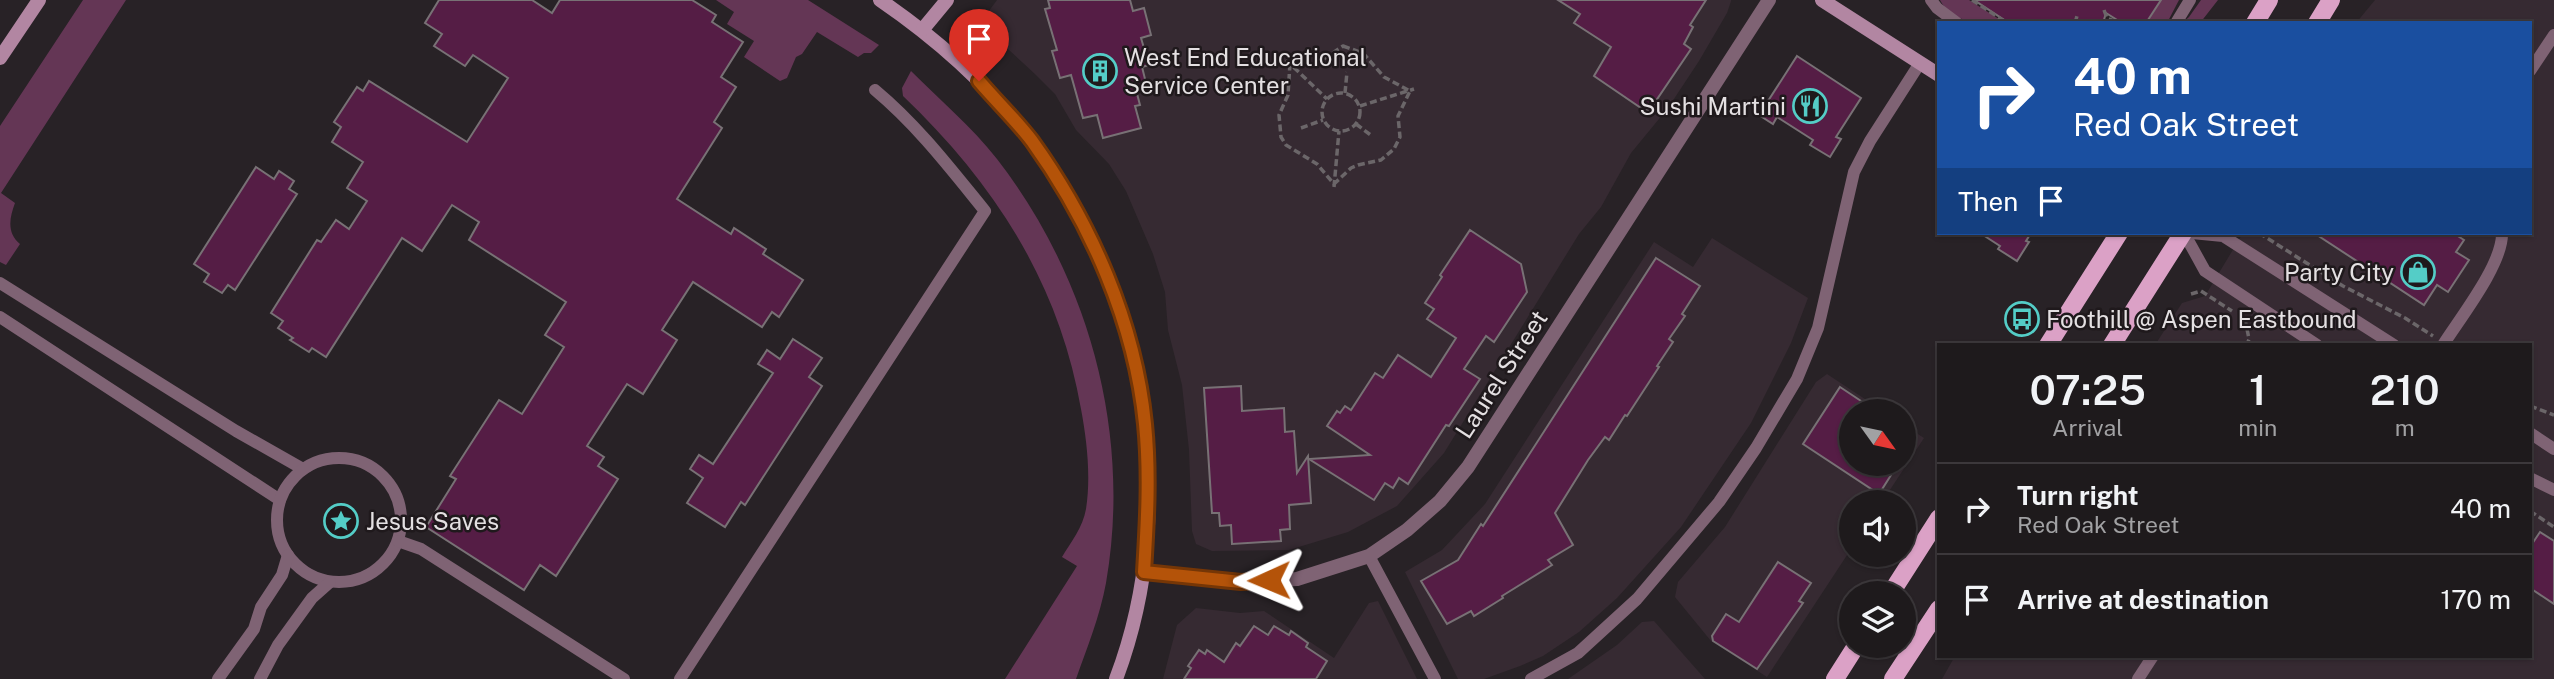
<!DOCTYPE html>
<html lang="en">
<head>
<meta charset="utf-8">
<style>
	:root { --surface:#1e1a1c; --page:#262325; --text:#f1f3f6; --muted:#a1a1a3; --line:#3c383b }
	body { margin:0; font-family:"Public Sans",sans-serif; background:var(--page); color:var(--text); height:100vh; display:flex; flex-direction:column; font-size:26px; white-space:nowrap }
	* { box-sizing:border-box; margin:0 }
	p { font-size:23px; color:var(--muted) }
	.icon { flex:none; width:38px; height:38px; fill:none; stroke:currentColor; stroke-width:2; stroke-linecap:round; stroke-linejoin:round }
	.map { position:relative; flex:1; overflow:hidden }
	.panel { position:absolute; left:1937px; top:343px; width:595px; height:315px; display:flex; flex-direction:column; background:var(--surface); border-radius:0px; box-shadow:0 2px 5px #0004,0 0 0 2px var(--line) }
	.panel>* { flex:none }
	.guide { position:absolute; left:1937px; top:21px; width:595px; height:214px; border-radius:0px; box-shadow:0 2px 5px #0004,0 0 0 2px var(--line); background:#1a4fa0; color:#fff; overflow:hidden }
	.needle { width:46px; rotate:123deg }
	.tools { position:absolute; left:1839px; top:399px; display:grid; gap:14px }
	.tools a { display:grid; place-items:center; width:77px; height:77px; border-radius:50%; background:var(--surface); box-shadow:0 2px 5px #0004,0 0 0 2px var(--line); font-size:35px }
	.pin { position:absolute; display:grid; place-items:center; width:60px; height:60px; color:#fff; margin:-72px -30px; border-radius:50% 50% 50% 0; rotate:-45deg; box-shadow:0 0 7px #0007 }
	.pin .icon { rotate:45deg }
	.me { position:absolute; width:77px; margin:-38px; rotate:269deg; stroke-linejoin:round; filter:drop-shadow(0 0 5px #0008) }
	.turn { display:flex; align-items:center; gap:24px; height:147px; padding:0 21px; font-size:32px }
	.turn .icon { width:91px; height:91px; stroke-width:2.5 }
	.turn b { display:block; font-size:49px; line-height:60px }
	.then { display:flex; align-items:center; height:66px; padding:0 21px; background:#0003; gap:14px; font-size:26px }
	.eta { display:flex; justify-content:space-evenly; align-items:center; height:119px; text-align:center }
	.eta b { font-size:42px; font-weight:600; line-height:49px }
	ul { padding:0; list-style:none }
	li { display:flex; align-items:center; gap:21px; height:91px; padding:0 21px; border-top:2px solid var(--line) }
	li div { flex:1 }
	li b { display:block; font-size:26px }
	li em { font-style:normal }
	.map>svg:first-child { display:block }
	.built { fill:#362a32 }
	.green { fill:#643655 }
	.building { fill:#551d45; stroke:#787175; stroke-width:2 }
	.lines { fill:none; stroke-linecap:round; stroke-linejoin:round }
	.path { stroke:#6b6669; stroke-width:3.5; stroke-dasharray:7 3.5; stroke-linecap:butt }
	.lane { stroke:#7f6374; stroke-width:12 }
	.street { stroke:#7f6374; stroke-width:14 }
	.secondary { stroke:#b286a2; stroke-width:14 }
	.primary { stroke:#dba1c6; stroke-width:18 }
	.route-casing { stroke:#753606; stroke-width:18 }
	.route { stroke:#b45309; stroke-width:12 }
	.labels { text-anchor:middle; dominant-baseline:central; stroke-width:5; stroke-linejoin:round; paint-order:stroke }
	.poi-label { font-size:24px; fill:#e4e0e2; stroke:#1f191c; text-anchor:start }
	.street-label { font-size:24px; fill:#e4e0e2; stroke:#1f191c }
</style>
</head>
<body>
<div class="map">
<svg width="2554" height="679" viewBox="0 0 2554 679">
	<rect width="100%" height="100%" fill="#282226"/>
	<!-- built -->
	<g class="built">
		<polygon points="997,0 1731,0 1731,1 1727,13 1699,61 1668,108 1631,153 1601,207 1579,234 1444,453 1397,506 1348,532 1289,550 1212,551 1196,544 1192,531 1189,450 1182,385 1168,330 1165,292 1153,254 1126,191 1109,164 1076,130 1055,94 1036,75 1009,50 990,38 986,15"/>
		<polygon points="2375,0 2554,0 2554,679 1942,679 1955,656 2530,656 2530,345 2155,345 2182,303 2205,296 2243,233 2530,233 2530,23 2356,23"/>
		<polygon points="1712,238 1808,298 1791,343 1751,423 1681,527 1617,598 1579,632 1543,656 1520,666 1484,679 1458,679 1405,572 1442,550 1485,504 1654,242 1693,267"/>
		<polygon points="1827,374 1883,411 1852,411 1852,464 1904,464 1904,425 1924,438 1882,502 1852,502 1851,549 1767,677 1711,641 1675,597 1678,582 1725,527 1816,382"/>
		<polygon points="1378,601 1417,679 1163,679 1177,625 1196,608 1240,613 1264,611 1334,658 1369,603"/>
		<polygon points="1654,621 1705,679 1568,679 1617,645 1642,622"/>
	</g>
	<!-- green -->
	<g class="green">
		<path d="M 83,0 L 126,0 L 1,193 L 15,203 C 9,219 7,233 20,244 L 6,265 L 0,262 L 0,126 Z"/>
		<polygon points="716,0 808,0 879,45 871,53 864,53 858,57 817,32 802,54 796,57 787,78 780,81 744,57 754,41 727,24 734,12"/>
		<path d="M 1940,0 L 1969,0 L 2005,23 C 1981,23 1953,25 1940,0 Z"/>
		<polygon points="2161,0 2179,0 2167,23 2146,23"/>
		<polygon points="2201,0 2218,0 2200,23 2182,23 2189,17"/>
		<path d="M 911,71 C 940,100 972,127 997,159 C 1089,278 1132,433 1106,583 C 1100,616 1087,648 1076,679 L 1005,679 L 1077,566 L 1062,557 C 1071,542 1083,527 1086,509 C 1091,477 1087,441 1081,409 C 1059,283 995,184 903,96 L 902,88 Z"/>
	</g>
	<!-- building -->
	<g class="building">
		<polygon points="439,0 532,0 552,13 560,0 692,0 716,15 712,22 743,42 721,77 736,87 714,122 722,128 677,199 731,234 734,228 766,249 763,254 803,280 779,317 772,312 762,327 693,282 662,330 677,340 643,394 627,384 587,446 604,457 598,466 618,479 556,576 540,565 524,590 426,527 456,479 450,476 499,400 522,414 564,347 545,335 566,302 469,240 479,222 452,205 422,251 402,238 326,357 312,348 309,352 290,340 293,338 278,328 283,321 271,313 317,240 321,242 336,220 349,229 367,201 347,188 363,162 332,142 341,127 334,122 357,87 363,91 369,81 467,142 508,78 473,55 465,66 434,46 442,34 425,23"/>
		<polygon points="1048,0 1130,0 1133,11 1144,8 1151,35 1141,38 1149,65 1142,67 1147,87 1136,90 1140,105 1135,106 1141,128 1103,138 1097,115 1083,118 1071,75 1060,78 1052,51 1057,50 1045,9 1050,8"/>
		<polygon points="1558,0 1706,0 1690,25 1693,27 1684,44 1691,49 1649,111 1642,106 1641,108 1594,76 1611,47 1574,23 1580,14"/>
		<polygon points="1974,0 2161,0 2146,23 2122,23 2106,13 2103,23 2009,23"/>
		<polygon points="1797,56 1861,98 1836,137 1841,139 1830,157 1810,145 1813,140 1777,117 1773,124 1759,115"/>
		<polygon points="256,167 274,179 279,171 294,181 289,189 297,194 235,290 228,285 222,293 204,282 209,274 194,264"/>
		<polygon points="1470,230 1521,264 1527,292 1494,342 1486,336 1464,369 1480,379 1449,426 1446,425 1408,484 1399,478 1393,488 1385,483 1374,500 1309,459 1370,455 1327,426 1337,411 1340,413 1345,406 1351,410 1375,373 1383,378 1398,355 1431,377 1456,338 1427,319 1434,309 1425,303 1442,277 1440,275"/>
		<polygon points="1980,233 2031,233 2026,241 2029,242 2017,261 1998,249 2000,246"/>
		<polygon points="2314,233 2453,233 2464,240 2456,252 2469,260 2448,292 2437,285 2424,305"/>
		<polygon points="1656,258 1700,286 1682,314 1685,316 1669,339 1673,342 1657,366 1659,367 1627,416 1625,415 1609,440 1605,437 1588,460 1555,513 1573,545 1548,560 1552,565 1502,596 1503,598 1474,616 1471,611 1447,624 1421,581 1458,560 1481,524 1483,526"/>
		<polygon points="793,339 822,358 809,377 822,386 745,505 741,502 725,527 687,503 703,478 690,469 699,455 713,464 773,373 758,364 767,350 780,359"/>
		<polygon points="1241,386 1242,411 1284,408 1285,432 1294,431 1297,473 1308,456 1311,503 1289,505 1290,529 1280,530 1281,541 1232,544 1231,525 1220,526 1219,513 1212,513 1204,388"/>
		<polygon points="1840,387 1876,411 1852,411 1852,464 1898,464 1879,494 1803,444"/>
		<polygon points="2540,532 2554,541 2554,604 2530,588 2530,547"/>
		<polygon points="1778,562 1811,583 1799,601 1803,603 1757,669 1713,641 1712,636 1726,614 1739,622"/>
		<polygon points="1254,626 1268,635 1274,626 1289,635 1291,631 1308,643 1306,647 1327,661 1316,679 1184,679 1191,668 1188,666 1199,650 1205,654 1207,650 1224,662 1236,643 1240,646"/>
	</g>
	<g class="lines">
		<!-- path -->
		<g class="path">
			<polyline points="1972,0 2007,23"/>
			<polyline points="2104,10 2107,18 2119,23"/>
			<polyline points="2075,23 2077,16"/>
			<polygon points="1343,46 1363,53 1384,77 1410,91 1398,116 1400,137 1394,149 1381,160 1358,165 1351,168 1334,184 1317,164 1286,145 1281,137 1279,115 1288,95 1290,63 1322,60"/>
			<polyline points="1286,60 1327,99"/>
			<circle cx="1341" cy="112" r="19"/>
			<polyline points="1345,93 1347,72"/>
			<polyline points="1360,106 1414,89"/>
			<polyline points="1356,124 1372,136"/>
			<polyline points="1301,128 1323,120"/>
			<polyline points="1334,187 1339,131"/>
			<polyline points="2259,233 2343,286 2405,318 2433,336"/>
			<polyline points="2191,294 2201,291 2232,311"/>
			<polyline points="2245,319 2249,339 2247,345"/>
			<polyline points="2530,406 2554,415"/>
			<polyline points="2530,511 2554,527"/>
		</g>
		<!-- lane -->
		<g class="lane">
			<polyline points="1931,0 1937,8 1957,23"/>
			<polyline points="2176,23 2190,0"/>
			<polyline points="2530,71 2554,35"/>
			<polyline points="2184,233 2205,271 2317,345"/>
			<polyline points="2192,233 2223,236 2394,345"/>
			<polyline points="0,283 236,431 303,469"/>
			<polyline points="0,317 280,500"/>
			<path d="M 2443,345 C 2460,318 2503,264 2502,233"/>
			<polyline points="2530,433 2554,449"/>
			<circle cx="339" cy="520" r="62"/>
			<polyline points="2530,478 2554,490"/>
			<polyline points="398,541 421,549 624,679"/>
			<polyline points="1369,556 1435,679"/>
			<polyline points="218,679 254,629 261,607 282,575 288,555"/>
			<polyline points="260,679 278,645 312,598 330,582"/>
			<path d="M 680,679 L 985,211 C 950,168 918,126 875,90"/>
			<polyline points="1531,679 1578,653 1637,599 1719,502 1756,448 1797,379 1818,328 1854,172 1870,141 1920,63"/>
			<polyline points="2138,679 2153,656"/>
		</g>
		<!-- street -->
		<polyline class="street" points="1144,572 1241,582 1297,579 1369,556 1407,530 1440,501 1468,467 1769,0"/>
		<!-- secondary -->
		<g class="secondary">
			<path d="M 880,0 C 937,39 990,86 1031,141 C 1144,290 1183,502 1116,679"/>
			<polyline points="1822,0 1939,75"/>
			<polyline points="923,29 947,0"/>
			<polyline points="0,58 39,0"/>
		</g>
		<!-- primary -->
		<g class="primary">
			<polyline points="2255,23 2269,0"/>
			<polyline points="2317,23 2331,0"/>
			<polyline points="2048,345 2119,233"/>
			<polyline points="2112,345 2183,233"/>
			<polyline points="1891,593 1939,518"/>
			<polyline points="1835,679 1856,646"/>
			<polyline points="1893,679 1939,609"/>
		</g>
	</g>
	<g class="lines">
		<!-- route casing -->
		<g class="route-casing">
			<path id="route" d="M 979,81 C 996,101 1016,120 1032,141 C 1091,223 1135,323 1145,424 C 1150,474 1147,523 1144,572 L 1241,582 L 1269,580"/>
		</g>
		<!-- route -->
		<use href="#route" class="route"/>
	</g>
	<!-- icons -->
	<defs>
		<g id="building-ring" transform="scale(1.75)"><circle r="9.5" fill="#1f191c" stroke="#54cdc7" stroke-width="1.5"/><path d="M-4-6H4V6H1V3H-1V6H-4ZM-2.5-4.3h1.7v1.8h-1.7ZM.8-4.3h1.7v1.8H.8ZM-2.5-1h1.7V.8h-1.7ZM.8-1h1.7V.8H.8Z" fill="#54cdc7"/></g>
		<g id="restaurant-ring" transform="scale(1.75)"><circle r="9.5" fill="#1f191c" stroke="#54cdc7" stroke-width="1.5"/><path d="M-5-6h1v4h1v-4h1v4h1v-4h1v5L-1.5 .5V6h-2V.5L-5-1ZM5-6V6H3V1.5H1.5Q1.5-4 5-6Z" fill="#54cdc7"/></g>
		<g id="shop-ring" transform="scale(1.75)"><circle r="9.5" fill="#1f191c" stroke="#54cdc7" stroke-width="1.5"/><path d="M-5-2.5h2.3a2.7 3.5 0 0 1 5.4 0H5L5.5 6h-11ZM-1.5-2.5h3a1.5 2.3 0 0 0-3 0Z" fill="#54cdc7"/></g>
		<g id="bus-ring" transform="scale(1.75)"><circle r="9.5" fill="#1f191c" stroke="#54cdc7" stroke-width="1.5"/><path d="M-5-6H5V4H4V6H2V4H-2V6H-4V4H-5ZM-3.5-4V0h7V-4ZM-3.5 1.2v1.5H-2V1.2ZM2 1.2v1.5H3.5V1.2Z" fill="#54cdc7"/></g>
		<g id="sight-ring" transform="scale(1.75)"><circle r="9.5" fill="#1f191c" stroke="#54cdc7" stroke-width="1.5"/><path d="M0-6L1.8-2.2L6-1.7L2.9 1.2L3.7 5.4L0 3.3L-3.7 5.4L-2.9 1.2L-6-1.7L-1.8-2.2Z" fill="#54cdc7"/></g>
	</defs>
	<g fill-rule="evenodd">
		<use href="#building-ring" x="1100" y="71"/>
		<use href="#restaurant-ring" x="1810" y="106"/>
		<use href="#shop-ring" x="2418" y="272"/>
		<use href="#bus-ring" x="2022" y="319"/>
		<use href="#sight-ring" x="341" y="521"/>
	</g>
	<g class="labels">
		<!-- poi labels -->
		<g class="poi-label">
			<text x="1124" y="57">West End Educational<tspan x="1124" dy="28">Service Center</tspan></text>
			<text x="1786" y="106" text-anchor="end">Sushi Martini</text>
			<text x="2394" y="272" text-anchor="end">Party City</text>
			<text x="2046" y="319">Foothill @ Aspen Eastbound</text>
			<text x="366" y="521">Jesus Saves</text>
		</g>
		<!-- street labels -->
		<g class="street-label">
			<text transform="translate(1501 374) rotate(-57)">Laurel Street</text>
		</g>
	</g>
</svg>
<div class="tools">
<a><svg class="needle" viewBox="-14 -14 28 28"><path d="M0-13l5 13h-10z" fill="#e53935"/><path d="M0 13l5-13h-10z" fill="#a1a1a3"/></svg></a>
<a><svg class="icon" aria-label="sound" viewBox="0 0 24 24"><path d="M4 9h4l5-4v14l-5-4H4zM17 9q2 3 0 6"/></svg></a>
<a><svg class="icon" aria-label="layers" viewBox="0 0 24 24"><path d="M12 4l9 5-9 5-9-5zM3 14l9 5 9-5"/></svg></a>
</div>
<div class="pin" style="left:979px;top:81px;background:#d93025"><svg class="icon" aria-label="arrive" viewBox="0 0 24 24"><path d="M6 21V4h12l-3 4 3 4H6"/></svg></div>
<svg class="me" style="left:1269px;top:580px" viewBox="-20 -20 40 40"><path d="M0-17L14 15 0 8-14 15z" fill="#b45309" stroke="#fff" stroke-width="4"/></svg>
<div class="guide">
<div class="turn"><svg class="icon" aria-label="right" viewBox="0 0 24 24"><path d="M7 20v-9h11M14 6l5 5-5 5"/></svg><div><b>40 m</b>Red Oak Street</div></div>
<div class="then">Then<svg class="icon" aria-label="arrive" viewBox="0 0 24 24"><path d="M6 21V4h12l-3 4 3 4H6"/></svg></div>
</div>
<section class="panel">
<div class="eta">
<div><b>07:25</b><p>Arrival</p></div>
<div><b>1</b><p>min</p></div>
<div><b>210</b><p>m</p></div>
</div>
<ul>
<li><svg class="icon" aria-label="right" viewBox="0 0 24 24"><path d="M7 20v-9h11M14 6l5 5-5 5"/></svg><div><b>Turn right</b><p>Red Oak Street</p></div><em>40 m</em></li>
<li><svg class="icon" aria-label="arrive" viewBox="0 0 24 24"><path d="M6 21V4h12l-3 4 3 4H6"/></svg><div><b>Arrive at destination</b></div><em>170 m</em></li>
</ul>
</section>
</div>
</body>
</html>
